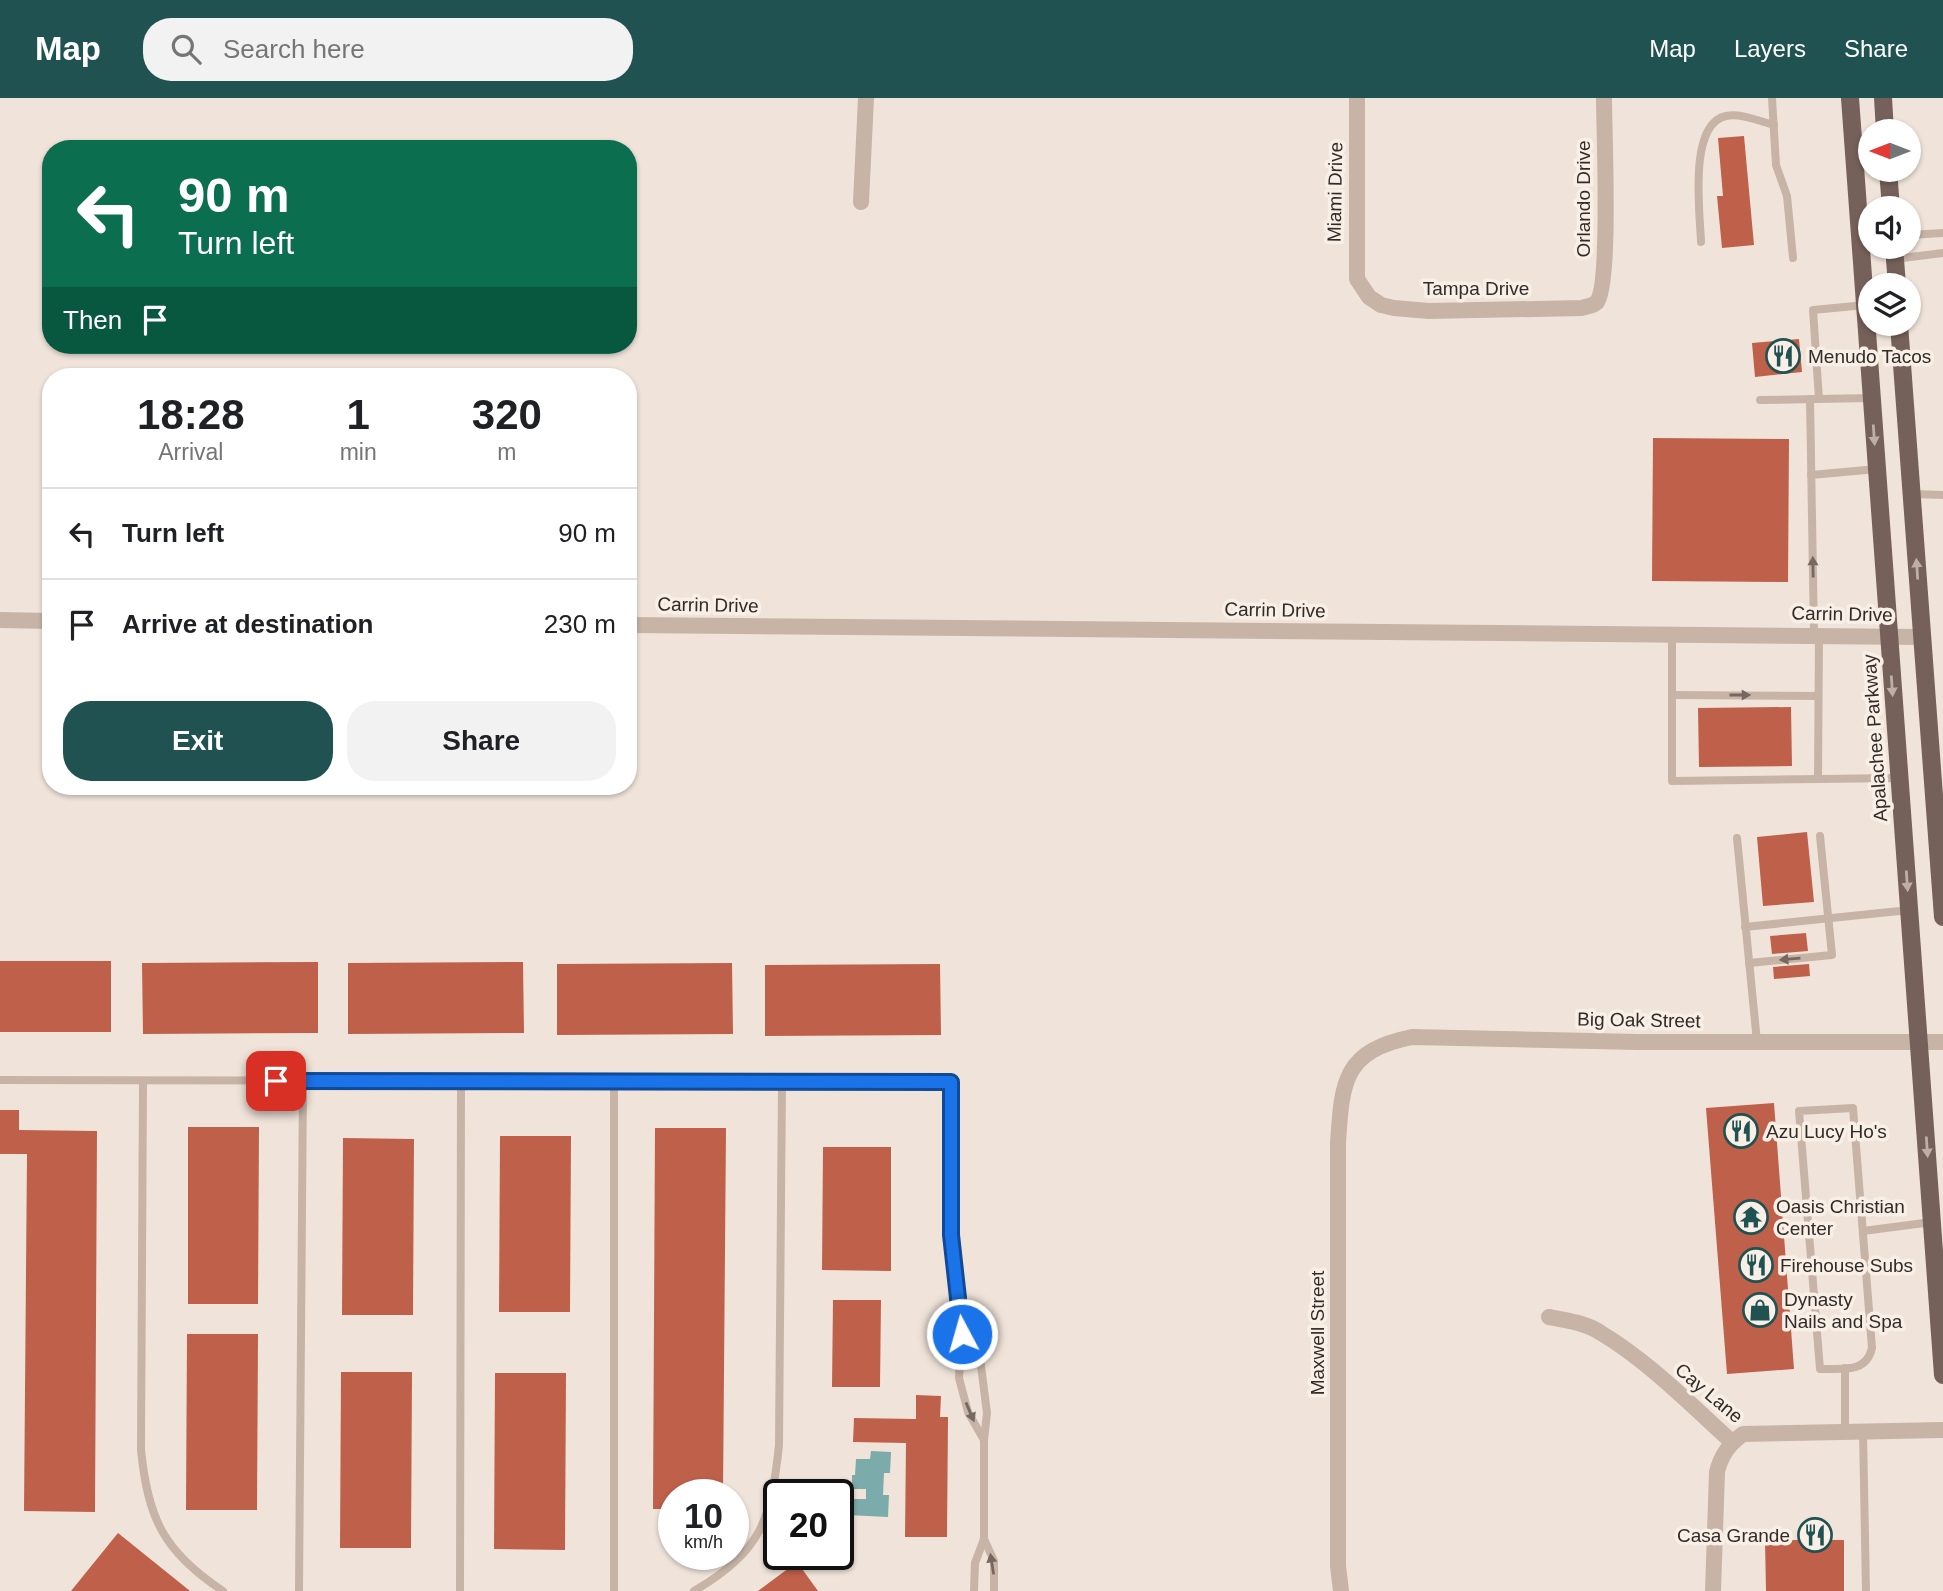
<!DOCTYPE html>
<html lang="en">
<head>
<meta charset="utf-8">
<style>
	:root { --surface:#fff; --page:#f2f2f2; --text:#202124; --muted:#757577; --line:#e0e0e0; --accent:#205252 }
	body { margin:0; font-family:Arial,sans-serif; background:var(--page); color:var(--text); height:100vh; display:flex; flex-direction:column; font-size:26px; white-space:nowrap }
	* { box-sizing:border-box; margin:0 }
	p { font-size:23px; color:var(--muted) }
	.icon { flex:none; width:38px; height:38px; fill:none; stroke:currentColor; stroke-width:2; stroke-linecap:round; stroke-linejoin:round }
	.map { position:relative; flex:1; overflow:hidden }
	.side { position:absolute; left:42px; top:270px; width:595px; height:427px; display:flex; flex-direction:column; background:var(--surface); border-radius:28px; box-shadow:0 2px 5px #0004 }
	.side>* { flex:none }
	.banner { position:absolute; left:42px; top:42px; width:595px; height:214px; border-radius:28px; box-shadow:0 2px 5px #0004; background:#0b6e4f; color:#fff; overflow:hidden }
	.needle { width:46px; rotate:270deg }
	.tools { position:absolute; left:1858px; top:21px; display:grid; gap:14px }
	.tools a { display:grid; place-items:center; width:63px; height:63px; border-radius:50%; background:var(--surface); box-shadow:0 2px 5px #0004; font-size:35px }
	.speed { position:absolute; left:658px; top:1381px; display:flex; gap:14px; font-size:35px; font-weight:700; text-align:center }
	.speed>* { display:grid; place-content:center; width:91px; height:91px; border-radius:50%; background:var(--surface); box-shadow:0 2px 5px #0004; line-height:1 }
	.speed small { font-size:18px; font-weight:400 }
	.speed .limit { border:4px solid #111; border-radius:10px; background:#fff; color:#111 }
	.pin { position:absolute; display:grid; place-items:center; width:60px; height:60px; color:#fff; margin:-30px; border-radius:14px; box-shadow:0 4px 10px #0006 }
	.me { position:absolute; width:77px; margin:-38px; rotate:354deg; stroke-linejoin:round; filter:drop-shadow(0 0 5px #0008) }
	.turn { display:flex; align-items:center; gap:24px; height:147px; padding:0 21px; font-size:32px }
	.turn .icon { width:91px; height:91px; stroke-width:2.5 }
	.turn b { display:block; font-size:49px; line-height:60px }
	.then { display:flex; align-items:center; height:66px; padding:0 21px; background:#0003; gap:14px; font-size:26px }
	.eta { display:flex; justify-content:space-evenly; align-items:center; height:119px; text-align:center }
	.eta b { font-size:42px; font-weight:600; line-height:49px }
	.cta { display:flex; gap:14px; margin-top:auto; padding:14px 21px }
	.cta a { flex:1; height:80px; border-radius:28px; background:var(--accent); color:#fff; font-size:28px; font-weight:600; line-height:80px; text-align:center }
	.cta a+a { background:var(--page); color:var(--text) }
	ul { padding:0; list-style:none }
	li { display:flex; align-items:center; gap:21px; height:91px; padding:0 21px; border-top:2px solid var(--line) }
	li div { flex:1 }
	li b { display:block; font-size:26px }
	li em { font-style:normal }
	header { display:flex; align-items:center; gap:42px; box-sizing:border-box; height:98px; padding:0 35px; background:var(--accent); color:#fff }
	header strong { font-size:33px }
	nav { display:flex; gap:38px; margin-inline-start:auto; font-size:24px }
	.search { width:490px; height:63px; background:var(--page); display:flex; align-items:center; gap:18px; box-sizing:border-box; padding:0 24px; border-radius:28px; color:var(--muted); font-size:26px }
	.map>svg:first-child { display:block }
	.water { fill:#7babaa }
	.building { fill:#be604a }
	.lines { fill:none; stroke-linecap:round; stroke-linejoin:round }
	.lane { stroke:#c7b4a7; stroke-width:8 }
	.street { stroke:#c7b4a7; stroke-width:16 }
	.primary { stroke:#756159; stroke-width:18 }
	.oneway { fill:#bdafa7 }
	.oneway2 { fill:#766861 }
	.route-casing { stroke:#114b97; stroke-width:18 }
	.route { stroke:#1a73e8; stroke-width:12 }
	.labels { text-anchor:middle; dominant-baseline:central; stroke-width:7; stroke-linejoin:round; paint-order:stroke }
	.street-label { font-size:19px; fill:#342a27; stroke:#f8efe6 }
	.poi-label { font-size:19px; fill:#342a27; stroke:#f8efe6; text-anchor:start }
</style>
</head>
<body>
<header>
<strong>Map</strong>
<div class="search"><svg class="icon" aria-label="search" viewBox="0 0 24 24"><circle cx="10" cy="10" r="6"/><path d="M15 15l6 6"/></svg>Search here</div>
<nav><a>Map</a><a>Layers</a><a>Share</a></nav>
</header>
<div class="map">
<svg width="1943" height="1493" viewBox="0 0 1943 1493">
	<rect width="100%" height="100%" fill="#f0e4da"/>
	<!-- water -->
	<polygon class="water" points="871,1353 891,1354 890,1375 884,1375 883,1397 889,1397 888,1419 847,1417 848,1401 866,1401 866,1391 852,1391 852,1377 855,1377 856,1361 870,1361"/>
	<!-- building -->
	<g class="building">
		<polygon points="1744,38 1754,147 1722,150 1717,98 1723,98 1718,40"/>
		<polygon points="1799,241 1802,274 1755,279 1752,245"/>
		<polygon points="1653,340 1789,341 1788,484 1652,483"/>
		<polygon points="1791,609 1792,668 1699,669 1698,610"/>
		<polygon points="1807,734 1814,804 1763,808 1757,739"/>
		<polygon points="1806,835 1808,853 1772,856 1770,838"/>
		<rect x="0" y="863" width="111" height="71"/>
		<polygon points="318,864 318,935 143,936 142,865"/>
		<polygon points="523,864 524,935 348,936 348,865"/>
		<polygon points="732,865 733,936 557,937 557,866"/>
		<polygon points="940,866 941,937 765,938 765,867"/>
		<polygon points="1809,866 1810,878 1774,881 1773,869"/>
		<polygon points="1774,1005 1794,1271 1727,1276 1706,1010"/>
		<polygon points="0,1012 19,1012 19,1032 97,1033 95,1414 24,1413 27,1056 0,1056"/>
		<polygon points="188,1029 259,1029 258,1206 188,1206"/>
		<polygon points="655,1030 726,1030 723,1396 674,1396 674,1411 653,1411"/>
		<polygon points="500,1038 571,1038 570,1214 499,1214"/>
		<polygon points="343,1040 414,1041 413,1217 342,1217"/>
		<polygon points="823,1049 891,1049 891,1173 822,1172"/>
		<polygon points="833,1202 881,1202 880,1289 832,1289"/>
		<polygon points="187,1236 258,1236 257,1412 186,1412"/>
		<polygon points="341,1274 412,1274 411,1450 340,1450"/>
		<polygon points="495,1275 566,1275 565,1452 494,1451"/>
		<polygon points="916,1297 941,1298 940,1319 948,1319 947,1439 905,1439 906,1345 853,1344 854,1320 916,1321"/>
		<polygon points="118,1435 190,1493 71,1493"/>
		<polygon points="1765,1442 1844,1442 1844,1493 1766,1493"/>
		<polygon points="797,1464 818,1493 758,1493"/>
	</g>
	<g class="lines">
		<!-- lane -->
		<g class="lane">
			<polyline points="1772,0 1776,67 1787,98 1793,160"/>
			<polyline points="1909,137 1943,135"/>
			<path d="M 1701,144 C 1700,115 1688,26 1726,18 C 1741,15 1759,23 1774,27"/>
			<polyline points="1895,161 1943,155"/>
			<polyline points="1810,301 1814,537"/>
			<polyline points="1819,301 1813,212 1865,207"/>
			<polyline points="1760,302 1871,300"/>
			<polyline points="1811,377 1877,371"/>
			<polyline points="1912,396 1943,397"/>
			<polyline points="1672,536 1672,683 1899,680"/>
			<polyline points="1672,597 1818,598"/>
			<polyline points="1818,681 1819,537"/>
			<polyline points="1737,740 1757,944"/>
			<polyline points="1745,829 1909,812"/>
			<polyline points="1749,865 1832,857 1820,738"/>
			<polyline points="0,982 951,984 951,1137 962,1236 959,1280 968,1314 984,1342"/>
			<path d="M 143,983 L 141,1352 C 148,1421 164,1454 223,1493"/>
			<polyline points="614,983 614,1493"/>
			<path d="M 1853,1010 L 1872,1250 C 1866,1276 1842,1270 1820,1271 L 1799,1013 Z"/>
			<polyline points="1863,1133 1932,1124"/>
			<polyline points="962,1236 980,1260 987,1315 984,1342 984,1441 975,1465 974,1493"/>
			<polyline points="1845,1270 1845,1333"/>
			<polyline points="1863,1333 1866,1493"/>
			<polyline points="984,1441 994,1463 994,1493"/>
			<polyline points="299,1493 303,983"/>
			<polyline points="460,1493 461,983"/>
			<path d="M 694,1493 C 762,1453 771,1422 779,1347 L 782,984"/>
		</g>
		<!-- street -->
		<g class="street">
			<path d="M 1357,0 L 1357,181 L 1369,199 L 1381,207 L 1394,210 L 1429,213 L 1582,210 C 1588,208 1593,208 1597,204 C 1611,185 1604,33 1604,0"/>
			<polyline points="861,104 866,0"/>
			<polyline points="0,522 51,523"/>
			<polyline points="628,527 1922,539"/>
			<path d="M 1549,1219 C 1566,1222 1586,1225 1601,1235 C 1648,1263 1691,1307 1732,1344"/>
			<path d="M 1341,1493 L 1338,1468 L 1338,1045 C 1342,984 1343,953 1412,939 L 1638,944 L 1943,944"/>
			<path d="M 1713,1493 L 1717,1374 C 1721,1357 1729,1346 1743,1336 L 1943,1332"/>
		</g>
		<!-- primary -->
		<g class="primary">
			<polyline points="1850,0 1943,1277"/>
			<polyline points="1883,0 1885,33"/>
			<polyline points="1888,72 1891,110"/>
			<polyline points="1894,149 1897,187"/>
			<polyline points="1899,226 1943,819"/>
		</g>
	</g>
	<!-- one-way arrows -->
	<defs><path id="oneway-solid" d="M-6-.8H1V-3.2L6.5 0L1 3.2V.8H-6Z" transform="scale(1.75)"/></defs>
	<g class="oneway">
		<use href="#oneway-solid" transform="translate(1874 337) rotate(86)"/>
		<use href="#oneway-solid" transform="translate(1917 471) rotate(-94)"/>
		<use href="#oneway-solid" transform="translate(1892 588) rotate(86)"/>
		<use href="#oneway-solid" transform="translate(1907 783) rotate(86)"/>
		<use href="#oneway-solid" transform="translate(1927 1049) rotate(86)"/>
	</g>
	<g class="oneway2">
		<use href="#oneway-solid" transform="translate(1813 469) rotate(-91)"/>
		<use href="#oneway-solid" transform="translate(1740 597)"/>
		<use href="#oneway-solid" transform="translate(1790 861) rotate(175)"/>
		<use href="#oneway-solid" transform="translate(970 1314) rotate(67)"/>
		<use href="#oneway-solid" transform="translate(992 1466) rotate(-99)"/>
	</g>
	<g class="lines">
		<!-- route casing -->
		<g class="route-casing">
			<polyline id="route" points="276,983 951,984 951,1137 962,1236"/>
		</g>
		<!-- route -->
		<use href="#route" class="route"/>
	</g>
	<!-- icons -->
	<defs>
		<g id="restaurant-ring" transform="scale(1.75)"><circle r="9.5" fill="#f8efe6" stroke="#205252" stroke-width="1.5"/><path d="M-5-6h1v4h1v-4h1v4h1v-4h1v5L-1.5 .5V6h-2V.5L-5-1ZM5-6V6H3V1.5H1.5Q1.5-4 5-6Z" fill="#205252"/></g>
		<g id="temple-ring" transform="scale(1.75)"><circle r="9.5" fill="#f8efe6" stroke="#205252" stroke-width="1.5"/><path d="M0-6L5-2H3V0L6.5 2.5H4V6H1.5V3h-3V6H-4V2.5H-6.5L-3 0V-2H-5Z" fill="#205252"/></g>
		<g id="shop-ring" transform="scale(1.75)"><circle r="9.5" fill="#f8efe6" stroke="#205252" stroke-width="1.5"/><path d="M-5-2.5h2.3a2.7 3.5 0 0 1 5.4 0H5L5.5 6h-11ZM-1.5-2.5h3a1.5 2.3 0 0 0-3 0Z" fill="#205252"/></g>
	</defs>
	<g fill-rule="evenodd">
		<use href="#restaurant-ring" x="1783" y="258"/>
		<use href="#restaurant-ring" x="1741" y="1033"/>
		<use href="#temple-ring" x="1751" y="1119"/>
		<use href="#restaurant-ring" x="1756" y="1167"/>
		<use href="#shop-ring" x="1760" y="1212"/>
		<use href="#restaurant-ring" x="1815" y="1437"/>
	</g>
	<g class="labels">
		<!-- street labels -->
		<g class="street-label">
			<text transform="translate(1335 94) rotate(-89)">Miami Drive</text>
			<text transform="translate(1583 101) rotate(-90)">Orlando Drive</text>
			<text x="1476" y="190">Tampa Drive</text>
			<text transform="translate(708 507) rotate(1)">Carrin Drive</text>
			<text transform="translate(1275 512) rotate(1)">Carrin Drive</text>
			<text transform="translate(1842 516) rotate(1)">Carrin Drive</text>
			<text transform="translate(1875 640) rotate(-94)">Apalachee Parkway</text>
			<text transform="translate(1639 922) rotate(1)">Big Oak Street</text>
			<text transform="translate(1317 1235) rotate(-90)">Maxwell Street</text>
			<text transform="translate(1709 1295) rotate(40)">Cay Lane</text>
		</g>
		<!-- poi labels -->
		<g class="poi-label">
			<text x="1808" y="258">Menudo Tacos</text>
			<text x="1766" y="1033">Azu Lucy Ho's</text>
			<text x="1776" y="1108">Oasis Christian<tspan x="1776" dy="22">Center</tspan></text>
			<text x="1780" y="1167">Firehouse Subs</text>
			<text x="1784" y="1201">Dynasty<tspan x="1784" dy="22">Nails and Spa</tspan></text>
			<text x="1790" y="1437" text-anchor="end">Casa Grande</text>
		</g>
	</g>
</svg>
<div class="tools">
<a><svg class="needle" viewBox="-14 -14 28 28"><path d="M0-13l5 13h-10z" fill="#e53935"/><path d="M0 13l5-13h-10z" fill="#757577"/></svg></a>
<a><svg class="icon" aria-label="sound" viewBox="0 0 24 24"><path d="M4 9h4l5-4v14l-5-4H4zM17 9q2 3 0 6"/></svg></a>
<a><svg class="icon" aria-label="layers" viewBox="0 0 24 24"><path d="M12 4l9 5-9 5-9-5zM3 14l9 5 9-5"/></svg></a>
</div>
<div class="speed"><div>10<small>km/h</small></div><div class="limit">20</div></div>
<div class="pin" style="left:276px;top:983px;background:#d93025"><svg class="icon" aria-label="arrive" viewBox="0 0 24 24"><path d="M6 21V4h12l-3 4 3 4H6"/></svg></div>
<svg class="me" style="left:962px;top:1236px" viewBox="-20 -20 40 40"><circle r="17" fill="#1a73e8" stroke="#fff" stroke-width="3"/><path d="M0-11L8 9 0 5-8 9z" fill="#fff"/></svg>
<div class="banner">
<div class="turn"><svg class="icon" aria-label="left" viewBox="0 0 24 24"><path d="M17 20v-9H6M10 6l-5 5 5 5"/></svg><div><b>90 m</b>Turn left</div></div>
<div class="then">Then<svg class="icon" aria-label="arrive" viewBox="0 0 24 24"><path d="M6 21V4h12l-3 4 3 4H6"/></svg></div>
</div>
<section class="side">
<div class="eta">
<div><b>18:28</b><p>Arrival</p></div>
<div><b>1</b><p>min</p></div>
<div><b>320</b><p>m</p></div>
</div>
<ul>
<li><svg class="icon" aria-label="left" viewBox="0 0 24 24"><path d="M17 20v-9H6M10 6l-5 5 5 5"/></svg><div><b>Turn left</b></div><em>90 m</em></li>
<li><svg class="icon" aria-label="arrive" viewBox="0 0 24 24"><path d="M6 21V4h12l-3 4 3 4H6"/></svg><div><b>Arrive at destination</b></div><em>230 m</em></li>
</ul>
<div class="cta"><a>Exit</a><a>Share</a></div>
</section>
</div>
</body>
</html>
